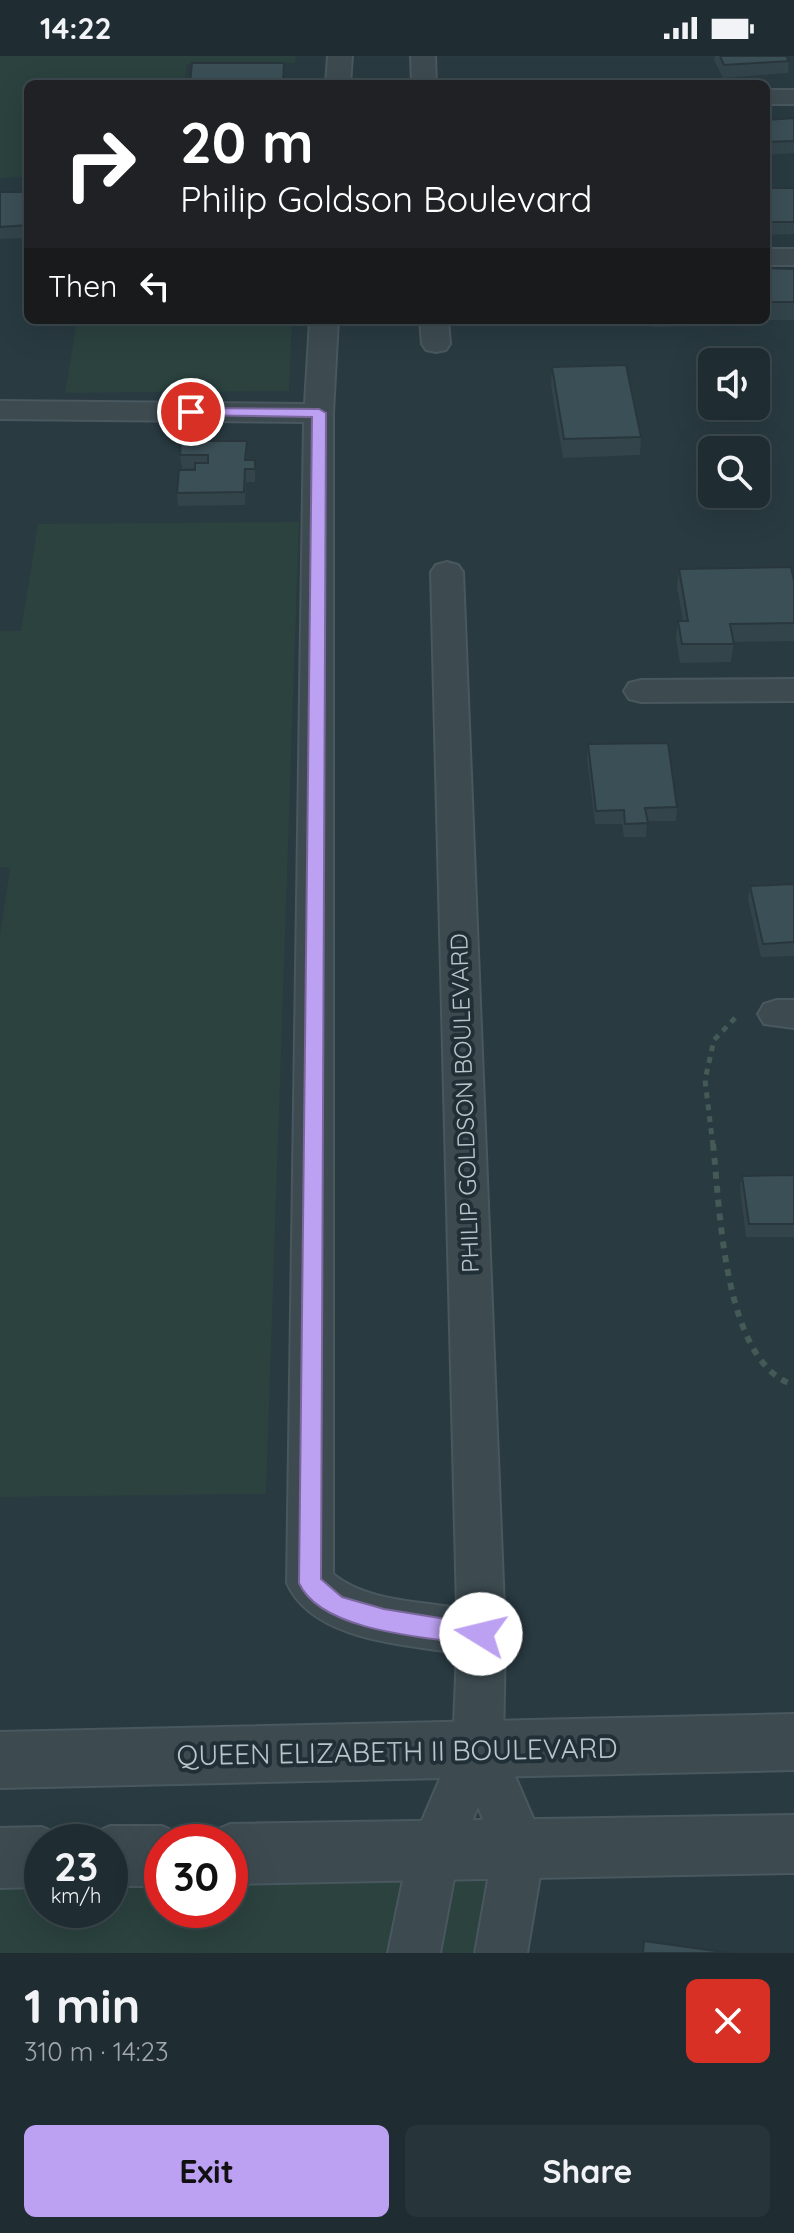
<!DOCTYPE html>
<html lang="en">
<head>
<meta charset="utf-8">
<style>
	:root { --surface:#1f2c31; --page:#273439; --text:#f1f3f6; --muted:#a1a7ab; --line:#3c484d; --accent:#bca0f2 }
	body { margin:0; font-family:Quicksand,sans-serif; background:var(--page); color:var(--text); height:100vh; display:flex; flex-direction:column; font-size:30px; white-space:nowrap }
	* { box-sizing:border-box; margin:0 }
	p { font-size:26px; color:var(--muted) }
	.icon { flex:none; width:44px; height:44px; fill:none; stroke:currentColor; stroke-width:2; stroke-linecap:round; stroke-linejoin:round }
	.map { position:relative; height:1897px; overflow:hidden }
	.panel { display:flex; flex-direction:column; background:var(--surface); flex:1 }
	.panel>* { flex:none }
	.hud { position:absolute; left:24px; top:24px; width:746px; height:244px; border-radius:12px; box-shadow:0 8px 32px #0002,0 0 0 2px var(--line); background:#202124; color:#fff; overflow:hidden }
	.fabs { position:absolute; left:698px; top:292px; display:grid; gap:16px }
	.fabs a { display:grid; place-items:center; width:72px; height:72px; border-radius:12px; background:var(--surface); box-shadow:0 8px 32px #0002,0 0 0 2px var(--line); font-size:40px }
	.speed { position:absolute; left:24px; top:1768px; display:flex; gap:16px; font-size:40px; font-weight:700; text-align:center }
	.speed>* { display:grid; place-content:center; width:104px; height:104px; border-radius:50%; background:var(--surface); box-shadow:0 8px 32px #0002,0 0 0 2px var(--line); line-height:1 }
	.speed small { font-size:20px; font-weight:400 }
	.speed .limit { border:12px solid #d22; background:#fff; color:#111 }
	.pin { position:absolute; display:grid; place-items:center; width:68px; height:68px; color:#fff; margin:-34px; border:4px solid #fff; border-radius:50%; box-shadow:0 2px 8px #0007 }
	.me { position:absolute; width:88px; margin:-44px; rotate:279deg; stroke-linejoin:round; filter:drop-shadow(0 0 6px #0008) }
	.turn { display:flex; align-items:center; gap:28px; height:168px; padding:0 24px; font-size:36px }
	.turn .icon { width:104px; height:104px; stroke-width:2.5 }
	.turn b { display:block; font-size:56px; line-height:68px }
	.then { display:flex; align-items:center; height:76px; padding:0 24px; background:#0003; gap:16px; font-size:30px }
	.round { display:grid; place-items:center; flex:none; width:84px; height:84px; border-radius:12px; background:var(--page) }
	.summary { display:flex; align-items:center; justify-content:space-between; height:136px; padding:0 24px }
	h1 { font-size:48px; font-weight:700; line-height:60px }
	.action { display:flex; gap:16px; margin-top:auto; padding:16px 24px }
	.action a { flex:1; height:92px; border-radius:12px; background:var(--accent); color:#111; font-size:32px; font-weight:700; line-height:92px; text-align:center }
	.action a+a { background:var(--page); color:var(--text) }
	.status { display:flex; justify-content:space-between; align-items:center; height:56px; padding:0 40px; background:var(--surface); direction:ltr }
	.status svg { height:22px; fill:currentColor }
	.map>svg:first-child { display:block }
	.green { fill:#2b423f }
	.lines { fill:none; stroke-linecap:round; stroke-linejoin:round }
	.minor-casing { stroke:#49575e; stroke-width:4 }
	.tertiary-casing { stroke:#49575e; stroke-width:4 }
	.path-far1 { stroke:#445a56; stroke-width:5; stroke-dasharray:6 6; stroke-linecap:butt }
	.path { stroke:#445a56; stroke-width:6; stroke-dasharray:7 7; stroke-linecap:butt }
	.minor { fill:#3d4b51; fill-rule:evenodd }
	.tertiary { fill:#3d4b51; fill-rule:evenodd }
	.wall { fill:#33444b }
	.building { fill:#3b4f57; stroke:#29373d; stroke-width:2 }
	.route { fill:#bca0f2; stroke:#7a689d; stroke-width:2 }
	.labels { text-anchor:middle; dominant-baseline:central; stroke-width:8; stroke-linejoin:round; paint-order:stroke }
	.street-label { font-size:24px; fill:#bac5cb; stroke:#213037 }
	.near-street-label { font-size:28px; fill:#bac5cb; stroke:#213037 }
</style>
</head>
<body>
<div class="status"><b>14:22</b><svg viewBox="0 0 49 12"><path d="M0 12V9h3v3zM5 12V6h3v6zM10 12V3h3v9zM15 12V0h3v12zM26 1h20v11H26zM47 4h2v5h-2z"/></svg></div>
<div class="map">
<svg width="794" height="1897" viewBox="0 0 794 1897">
	<rect width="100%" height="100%" fill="#293a41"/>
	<!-- green -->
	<g class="green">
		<polygon points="0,0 295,0 295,7 187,8 184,28 28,28 28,121 0,122"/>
		<polygon points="77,264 292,264 289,335 65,337"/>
		<polygon points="299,466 266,1438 0,1441 0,879 10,812 0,811 0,575 21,575 38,468"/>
		<polygon points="520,1790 501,1897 0,1897 0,1815 42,1813 42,1854 110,1854 110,1810 162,1808 162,1854 230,1854 230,1805"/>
	</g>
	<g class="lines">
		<!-- minor casing -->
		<g class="minor-casing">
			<g id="minor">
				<polygon points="328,0 352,0 350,28 326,28"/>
				<polygon points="411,0 435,0 436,28 412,28"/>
				<rect x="766" y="34" width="28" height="14"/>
				<rect x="766" y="193" width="28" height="16"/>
				<path d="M 310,264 L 338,264 L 333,357 L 333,1518 C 366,1545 416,1545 457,1552 L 431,516 L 436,509 L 447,506 L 458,509 L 463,516 L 505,1578 L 503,1692 L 545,1790 L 527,1897 L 475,1897 L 494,1790 L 478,1751 L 459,1796 L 440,1897 L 388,1897 L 409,1795 L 453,1692 L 457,1597 C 402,1588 312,1584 287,1527 L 304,366 L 0,363 L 0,345 L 305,348 Z"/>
				<polygon points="420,264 448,264 450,288 446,294 436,296 426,294 422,288"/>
				<polygon points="794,623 794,645 641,646 629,643 624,635 629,627 641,624"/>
				<polygon points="777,944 794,944 794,972 764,968 758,958 764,948"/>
			</g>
		</g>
		<!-- tertiary casing -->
		<g class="tertiary-casing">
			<g id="tertiary">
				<polygon points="794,1658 794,1714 0,1732 0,1676"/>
				<polygon points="794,1759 794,1817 230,1828 230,1786 205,1786 209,1777 230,1768"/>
				<polygon points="110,1770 162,1770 183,1779 186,1786 162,1786 162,1830 110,1830 110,1786 86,1786 89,1779"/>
				<polygon points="42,1771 63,1780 65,1786 42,1786 42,1831 0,1832 0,1772"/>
			</g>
		</g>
		<!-- path-far1 -->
		<polyline class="path-far1" points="713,1090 705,1024 714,984 736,961 740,961"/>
		<!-- path -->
		<path class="path" d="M 713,1088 C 720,1151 723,1307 794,1329"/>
		<!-- minor -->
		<use href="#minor" class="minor"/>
		<!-- tertiary -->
		<use href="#tertiary" class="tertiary"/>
	</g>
	<!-- wall -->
	<g class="wall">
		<polygon points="715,0 786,0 789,5 788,17 723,22 714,4"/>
		<polygon points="284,19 284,28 190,28"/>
		<polygon points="794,62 794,97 766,99 766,64"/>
		<polygon points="766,132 794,132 794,178 766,179"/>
		<polygon points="0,136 28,136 28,182 0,183"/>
		<polygon points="766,212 794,213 794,264 766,264"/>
		<polygon points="651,264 738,264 737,269 652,271"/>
		<polygon points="552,311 641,381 640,399 563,402 551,329"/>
		<polygon points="247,398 247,404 255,404 255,426 246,426 245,449 178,450 177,437 195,412 182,413 180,399"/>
		<polygon points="679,513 794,525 794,585 734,586 731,606 680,607 676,583 678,565 683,565 677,531"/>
		<polygon points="588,688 677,751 676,765 647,765 646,781 624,781 622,768 595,768 587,702"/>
		<polygon points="794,828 794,900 761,901 748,843 750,830"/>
		<polygon points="794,1119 794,1181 746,1181 740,1132 742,1120"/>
	</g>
	<!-- building -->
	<g class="building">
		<polygon points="720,0 786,0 789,5 724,9"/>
		<polygon points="192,7 284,7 283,25 246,25 246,28 190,28"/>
		<polygon points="794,62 794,85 766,86 766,64"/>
		<rect x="766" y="132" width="28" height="34"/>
		<polygon points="0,136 28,136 28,169 0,171"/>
		<polygon points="766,212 794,213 794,246 766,246"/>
		<polygon points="626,309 641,381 564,383 552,311"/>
		<polygon points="181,385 247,385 245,404 255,404 255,413 245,413 244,436 177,437 179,414 195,414 195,407 208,407 208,399 180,399"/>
		<polygon points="791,511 794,525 794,567 730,568 734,588 682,588 678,565 688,565 679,513"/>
		<polygon points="668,687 677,751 645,752 648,767 625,768 624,754 596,755 588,688"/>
		<polygon points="794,828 794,886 763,888 750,830"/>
		<polygon points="794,1119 794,1168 749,1168 742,1120"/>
		<polygon points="644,1885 730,1897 643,1897"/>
	</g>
	<!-- route -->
	<path class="route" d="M 191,352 L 319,353 L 326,357 L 321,1523 L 342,1541 L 384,1553 L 489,1570 L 493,1578 L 489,1586 L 481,1589 C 433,1582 321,1577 299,1527 L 312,361 L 186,359 L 186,353 Z"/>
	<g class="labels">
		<!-- street labels -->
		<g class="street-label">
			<text transform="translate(464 1047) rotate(-92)">PHILIP GOLDSON BOULEVARD</text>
		</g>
		<!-- near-street labels -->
		<g class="near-street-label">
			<text transform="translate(397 1695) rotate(-1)">QUEEN ELIZABETH II BOULEVARD</text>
		</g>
	</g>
</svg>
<div class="fabs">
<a><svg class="icon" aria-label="sound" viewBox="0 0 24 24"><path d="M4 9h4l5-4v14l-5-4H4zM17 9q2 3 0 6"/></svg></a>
<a><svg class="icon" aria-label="search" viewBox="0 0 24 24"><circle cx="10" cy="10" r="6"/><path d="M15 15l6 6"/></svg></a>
</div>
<div class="speed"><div>23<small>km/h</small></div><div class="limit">30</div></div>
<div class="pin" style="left:191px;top:356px;background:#d93025"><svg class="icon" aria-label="arrive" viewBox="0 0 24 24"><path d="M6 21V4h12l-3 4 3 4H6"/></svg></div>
<svg class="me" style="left:481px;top:1578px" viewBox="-20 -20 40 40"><circle r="19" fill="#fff"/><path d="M0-13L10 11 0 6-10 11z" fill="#bca0f2"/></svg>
<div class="hud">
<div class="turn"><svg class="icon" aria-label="right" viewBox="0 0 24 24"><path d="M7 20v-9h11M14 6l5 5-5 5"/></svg><div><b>20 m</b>Philip Goldson Boulevard</div></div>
<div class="then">Then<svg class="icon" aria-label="left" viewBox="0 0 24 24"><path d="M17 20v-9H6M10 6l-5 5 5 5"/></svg></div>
</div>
</div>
<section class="panel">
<div class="summary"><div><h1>1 min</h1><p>310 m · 14:23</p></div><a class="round" style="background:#d93025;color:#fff"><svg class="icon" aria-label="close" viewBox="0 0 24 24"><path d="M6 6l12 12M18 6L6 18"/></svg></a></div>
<div class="action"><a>Exit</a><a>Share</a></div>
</section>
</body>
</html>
